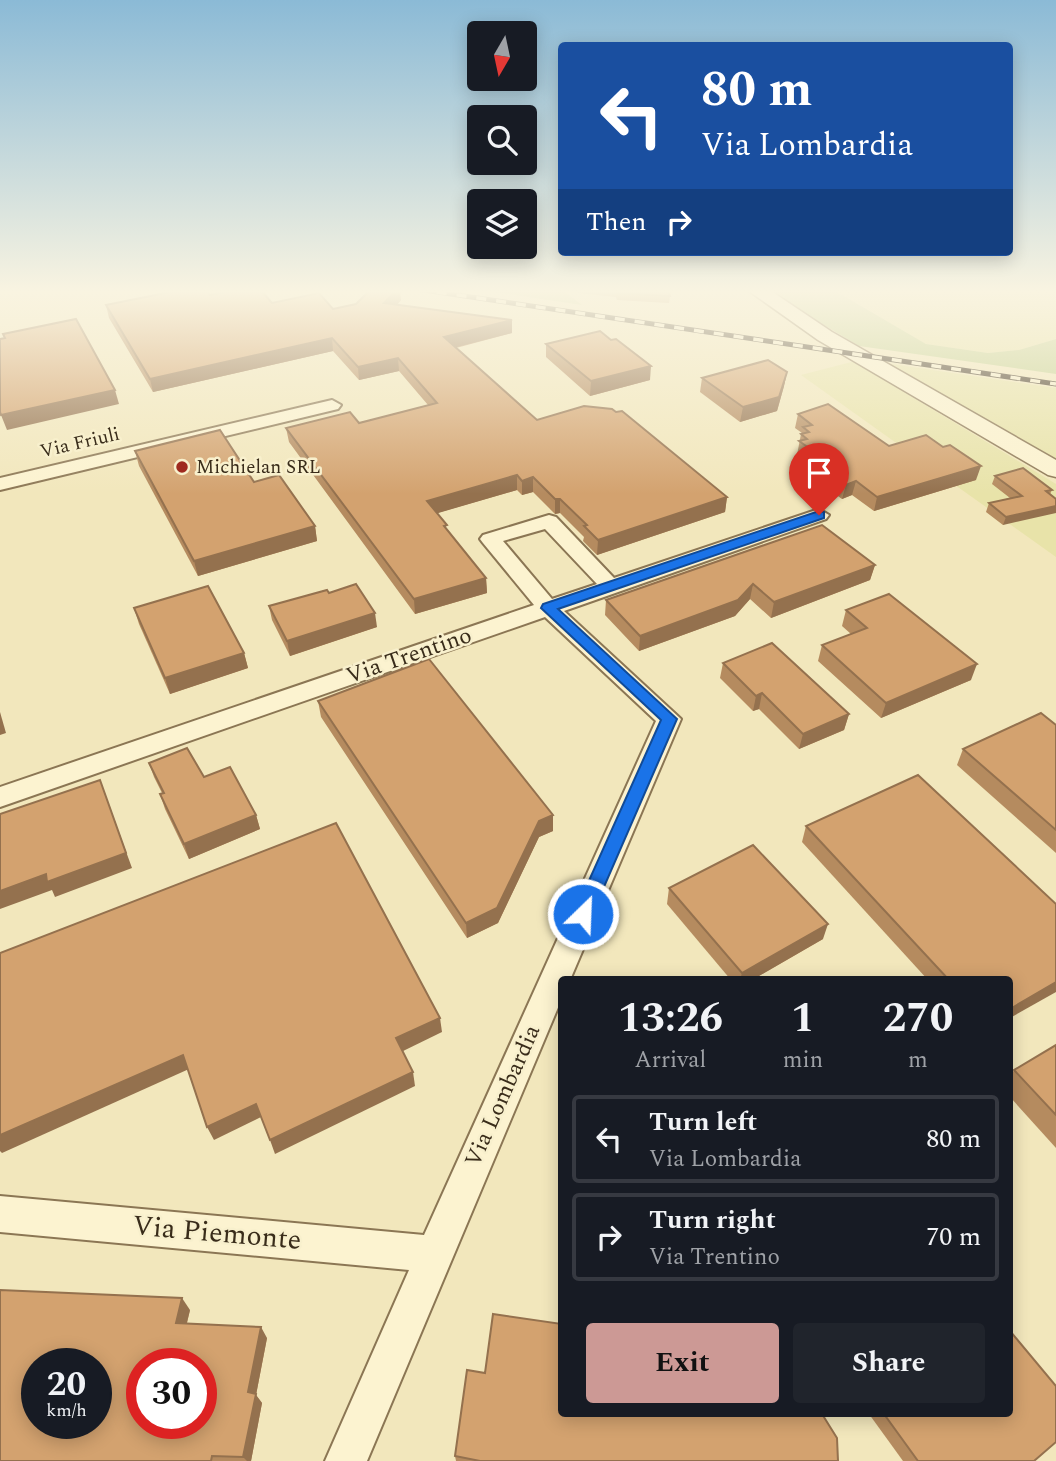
<!DOCTYPE html>
<html lang="en">
<head>
<meta charset="utf-8">
<style>
	:root { --surface:#171b24; --page:#20242c; --text:#f1f3f6; --muted:#9ea1a6; --line:#363941; --accent:#cc9995 }
	body { margin:0; font-family:Spectral,serif; background:var(--page); color:var(--text); height:100vh; display:flex; flex-direction:column; font-size:26px; white-space:nowrap }
	* { box-sizing:border-box; margin:0 }
	p { font-size:23px; color:var(--muted) }
	.icon { flex:none; width:38px; height:38px; fill:none; stroke:currentColor; stroke-width:2; stroke-linecap:round; stroke-linejoin:round }
	.map { position:relative; flex:1; overflow:hidden }
	.panel { position:absolute; left:558px; top:976px; width:455px; height:441px; display:flex; flex-direction:column; background:var(--surface); border-radius:7px; box-shadow:0 4px 18px #0003 }
	.panel>* { flex:none }
	.top-card { position:absolute; left:558px; top:42px; width:455px; height:214px; border-radius:7px; box-shadow:0 4px 18px #0003; background:#1a4fa0; color:#fff; overflow:hidden }
	.needle { width:46px; rotate:189deg }
	.controls { position:absolute; left:467px; top:21px; display:grid; gap:14px }
	.controls a { display:grid; place-items:center; width:70px; height:70px; border-radius:7px; background:var(--surface); box-shadow:0 4px 18px #0003; font-size:35px }
	.speed { position:absolute; left:21px; top:1348px; display:flex; gap:14px; font-size:35px; font-weight:700; text-align:center }
	.speed>* { display:grid; place-content:center; width:91px; height:91px; border-radius:50%; background:var(--surface); box-shadow:0 4px 18px #0003; line-height:1 }
	.speed small { font-size:18px; font-weight:400 }
	.speed .limit { border:10px solid #d22; background:#fff; color:#111 }
	.pin { position:absolute; display:grid; place-items:center; width:60px; height:60px; color:#fff; margin:-72px -30px; border-radius:50% 50% 50% 0; rotate:-45deg; box-shadow:0 0 7px #0007 }
	.pin .icon { rotate:45deg }
	.me { position:absolute; width:77px; margin:-38px; rotate:24deg; stroke-linejoin:round; filter:drop-shadow(0 0 5px #0008) }
	.turn { display:flex; align-items:center; gap:24px; height:147px; padding:0 28px; font-size:32px }
	.turn .icon { width:91px; height:91px; stroke-width:2.5 }
	.turn b { display:block; font-size:49px; line-height:60px }
	.then { display:flex; align-items:center; height:66px; padding:0 28px; background:#0003; gap:14px; font-size:26px }
	.eta { display:flex; justify-content:space-evenly; align-items:center; height:119px; text-align:center }
	.eta b { font-size:42px; font-weight:700; line-height:49px }
	.action { display:flex; gap:14px; margin-top:auto; padding:14px 28px }
	.action a { flex:1; height:80px; border-radius:7px; background:var(--accent); color:#111; font-size:28px; font-weight:700; line-height:80px; text-align:center }
	.action a+a { background:var(--page); color:var(--text) }
	ul { padding:0; list-style:none }
	li { display:flex; align-items:center; gap:21px; height:88px; margin:0 14px 10px; padding:0 14px; border:4px solid var(--line); border-radius:7px }
	li div { flex:1 }
	li b { display:block; font-size:26px }
	li em { font-style:normal }
	.map>svg:first-child { display:block }
	.farmland { fill:#e8e3a9 }
	.green { fill:#c3d090 }
	.lines { fill:none; stroke-linecap:round; stroke-linejoin:round }
	.minor-casing { stroke:#8b7654; stroke-width:4 }
	.tertiary-casing { stroke:#8b7654; stroke-width:3 }
	.minor { fill:#fcf3d0; fill-rule:evenodd }
	.tertiary { fill:#fcf3d0; fill-rule:evenodd }
	.rail-casing { stroke:#392c1a; stroke-width:5 }
	.rail { stroke:#f8f0cd; stroke-width:3.5; stroke-dasharray:10; stroke-linecap:butt }
	.wall { fill:#b58b5f }
	.shaded-wall { fill:#94714e }
	.building { fill:#d3a26f; stroke:#94714e; stroke-width:2; fill-rule:evenodd }
	.route { fill:#1a73e8; stroke:#114b97; stroke-width:2 }
	.poi-dot { fill:#9f2a1f; stroke:#f8f0cd; stroke-width:2.5 }
	.labels { text-anchor:middle; dominant-baseline:central; stroke-width:5; stroke-linejoin:round; paint-order:stroke }
	.far-street-label { font-size:19px; fill:#392c1a; stroke:#f8f0cd }
	.far-poi-label { font-size:19px; fill:#392c1a; stroke:#f8f0cd; text-anchor:start }
	.street-label { font-size:23px; fill:#392c1a; stroke:#f8f0cd }
	.near-street-label { font-size:28px; fill:#392c1a; stroke:#f8f0cd }
</style>
</head>
<body>
<div class="map">
<svg width="1056" height="1461" viewBox="0 0 1056 1461">
	<rect width="100%" height="100%" fill="#f2e7bc"/>
	<!-- farmland -->
	<g class="farmland">
		<polygon points="832,289 1056,289 1056,339 1019,350 988,353 926,344"/>
		<polygon points="859,360 864,368 1056,484 1056,557 801,375"/>
		<polygon points="885,363 1056,388 1056,464"/>
	</g>
	<!-- green -->
	<g class="green">
		<polygon points="474,289 561,289 582,305"/>
		<polygon points="764,289 832,289 926,344 988,353 1019,350 1056,339 1056,374 859,346"/>
	</g>
	<g class="lines">
		<!-- minor casing -->
		<g class="minor-casing">
			<g id="minor">
				<polygon points="332,400 341,405 338,409 0,490 0,478"/>
				<path d="M 819,509 L 829,515 L 826,519 L 564,611 L 681,719 L 570,980 L 562,980 L 562,998 L 367,1461 L 325,1461 L 409,1270 L 0,1232 L 0,1196 L 424,1235 L 656,721 L 545,617 L 0,807 L 0,787 L 534,605 L 483,543 L 480,539 L 483,535 L 549,515 L 556,517 L 614,578 ZM 545,529 L 597,584 L 552,599 L 503,541 Z"/>
			</g>
		</g>
		<!-- tertiary casing -->
		<g class="tertiary-casing">
			<polygon id="tertiary" points="746,289 768,289 832,332 1056,460 1056,477 1048,475 818,340"/>
		</g>
		<!-- minor -->
		<use href="#minor" class="minor"/>
		<!-- tertiary -->
		<use href="#tertiary" class="tertiary"/>
		<!-- rail casing -->
		<g class="rail-casing">
			<polyline id="rail" points="417,289 1056,384"/>
		</g>
		<!-- rail -->
		<use href="#rail" class="rail"/>
	</g>
	<!-- wall -->
	<g class="wall">
		<polygon points="574,289 668,289 670,296 669,303 617,300 616,297 578,293"/>
		<polygon points="210,295 272,303 333,309 401,300 397,305 512,320 512,333 456,348 537,420 727,497 725,512 597,555 583,541 584,537 560,513 555,514 533,492 522,495 517,490 437,513 448,532 486,578 487,593 415,614 289,442 286,428 359,423 428,405 399,371 359,380 333,351 153,392 109,318 106,305"/>
		<polygon points="546,344 650,380 590,396 546,357"/>
		<polygon points="787,372 784,386 777,411 740,422 700,392 702,378"/>
		<polygon points="798,414 889,446 976,480 874,511 852,495 842,499 806,473 808,463 797,455 801,434 802,433 795,428"/>
		<polygon points="135,451 315,526 317,541 198,576 139,466"/>
		<polygon points="995,476 1052,490 1050,494 1003,525 986,512 989,503 1010,498 992,484"/>
		<polygon points="875,565 870,580 771,618 750,599 735,616 639,651 605,615 606,600"/>
		<polygon points="329,593 377,627 290,656 272,620 269,606"/>
		<polygon points="134,608 244,653 248,668 170,694 139,624"/>
		<polygon points="846,610 971,680 881,718 818,661 822,645 851,634 842,626"/>
		<polygon points="723,663 849,714 844,730 799,749 759,709 753,711 720,678"/>
		<polygon points="318,701 553,831 539,837 498,923 467,938 321,717"/>
		<polygon points="1056,725 1056,853 957,765 963,749"/>
		<polygon points="149,763 204,777 256,815 260,829 189,859 165,809 160,794 162,793 154,777"/>
		<polygon points="806,826 1010,980 928,980 802,842"/>
		<polygon points="669,888 823,939 752,980 731,980 667,904"/>
		<polygon points="1056,1045 1056,1148 1010,1097 1010,1077 1014,1070"/>
		<polygon points="190,1310 187,1323 267,1338 256,1395 262,1403 251,1461 0,1461"/>
		<polygon points="869,1414 1010,1414 1034,1461 903,1461"/>
		<polygon points="455,1456 838,1461 456,1461"/>
	</g>
	<!-- shaded-wall -->
	<g class="shaded-wall">
		<polygon points="398,289 400,289 401,300 386,316 384,303"/>
		<polygon points="512,320 512,333 445,350 444,337"/>
		<polygon points="332,338 333,351 153,392 150,379"/>
		<polygon points="398,358 399,371 359,380 358,367"/>
		<polygon points="651,366 650,380 590,396 591,381"/>
		<polygon points="787,372 784,386 777,411 740,422 743,407"/>
		<polygon points="115,390 119,404 7,430 1,415"/>
		<polygon points="981,466 976,480 874,511 877,497"/>
		<polygon points="517,475 517,490 428,516 427,501"/>
		<polygon points="533,477 533,492 522,495 522,481"/>
		<polygon points="856,481 852,495 842,499 846,485"/>
		<polygon points="727,497 725,512 597,555 598,540"/>
		<polygon points="555,499 560,499 560,513 555,514"/>
		<polygon points="1056,506 1056,513 1003,525 1006,517"/>
		<polygon points="315,526 317,541 198,576 194,561"/>
		<polygon points="875,565 870,580 771,618 774,602"/>
		<polygon points="486,578 487,593 415,614 414,599"/>
		<polygon points="753,584 750,599 735,616 639,651 640,636"/>
		<polygon points="375,613 377,627 290,656 287,641"/>
		<polygon points="244,653 248,668 170,694 165,678"/>
		<polygon points="977,664 971,680 881,718 886,703"/>
		<polygon points="762,693 759,709 753,711 756,696"/>
		<polygon points="0,712 6,733 0,735"/>
		<polygon points="849,714 844,730 799,749 803,734"/>
		<polygon points="100,780 132,868 55,897 52,890 0,909 0,891"/>
		<polygon points="256,815 260,829 189,859 184,844"/>
		<polygon points="553,815 553,831 539,837 498,923 467,938 466,923 539,821"/>
		<polygon points="828,924 823,939 752,980 740,980 742,973"/>
		<polygon points="1056,982 1056,992 1010,1018 1010,1009"/>
		<polygon points="440,1018 442,1032 399,1053 396,1038"/>
		<polygon points="183,1055 189,1069 2,1153 0,1151 0,1135"/>
		<polygon points="413,1072 415,1086 275,1154 270,1140"/>
		<polygon points="256,1104 261,1117 214,1140 207,1127"/>
		<polygon points="182,1298 190,1310 184,1334 176,1323"/>
		<polygon points="261,1327 267,1338 256,1395 262,1403 251,1461 247,1461 243,1457 248,1392"/>
	</g>
	<!-- building -->
	<g class="building">
		<polygon points="185,289 206,289 210,295 240,289 260,289 272,303 319,293 333,309 356,304 371,289 398,289 384,303 512,320 444,337 537,420 584,406 612,409 616,412 622,411 727,497 598,540 584,526 587,525 560,499 555,499 533,477 522,481 517,475 427,501 447,525 444,526 486,578 414,599 286,428 350,412 359,423 437,403 398,358 358,367 332,338 150,379 106,305"/>
		<polygon points="609,289 668,289 670,296 617,293 617,290"/>
		<polygon points="76,319 115,390 1,415 0,412 0,339 5,338 3,334"/>
		<polygon points="600,331 611,340 616,339 651,366 591,381 546,344"/>
		<polygon points="768,360 787,372 779,397 743,407 702,378"/>
		<polygon points="828,404 889,446 926,435 943,447 950,445 981,466 877,497 856,481 846,485 809,459 819,455 799,441 807,439 801,434 809,432 803,427 812,425 798,414"/>
		<polygon points="220,430 254,482 279,475 315,526 194,561 135,451"/>
		<polygon points="1023,468 1052,490 1046,491 1056,499 1056,506 1006,517 989,503 1022,496 995,476"/>
		<polygon points="822,525 875,565 774,602 753,584 738,600 640,636 606,600"/>
		<polygon points="356,584 375,613 287,641 269,606 327,590 329,593"/>
		<polygon points="208,586 244,653 165,678 134,608"/>
		<polygon points="889,594 977,664 886,703 822,645 867,628 846,610"/>
		<polygon points="772,643 849,714 803,734 762,693 756,696 723,663"/>
		<polygon points="429,659 553,815 539,821 497,908 466,923 318,701"/>
		<polygon points="1041,713 1056,725 1056,830 963,749"/>
		<polygon points="187,748 204,777 230,767 256,815 184,844 160,794 164,793 149,763"/>
		<polygon points="918,775 1056,904 1056,982 1010,1009 1010,980 949,980 806,826"/>
		<polygon points="100,780 126,853 47,882 46,874 0,891 0,814"/>
		<polygon points="336,823 440,1018 396,1038 413,1072 270,1140 256,1104 207,1127 183,1055 0,1135 0,953"/>
		<polygon points="753,845 828,924 742,973 669,888"/>
		<polygon points="1056,1045 1056,1115 1014,1070"/>
		<path d="M 0,1290 L 182,1298 L 176,1323 L 261,1327 L 248,1392 L 256,1394 L 243,1457 L 212,1456 L 211,1461 L 0,1461 ZM 37,1363 L 96,1363 L 96,1423 L 37,1423 ZM 142,1363 L 201,1363 L 201,1423 L 142,1423 Z"/>
		<polygon points="493,1314 562,1324 562,1414 822,1414 837,1438 838,1461 480,1461 455,1456 467,1370 485,1373"/>
		<polygon points="1010,1331 1056,1386 1056,1442 1034,1461 918,1461 884,1414 1010,1414"/>
	</g>
	<!-- sky -->
	<linearGradient id="sky" x2="0" y2="1"><stop stop-color="#8bbad6"/><stop offset="0.59" stop-color="#f9f4e1"/><stop offset="1" stop-color="#f9f4e1" stop-opacity="0"/></linearGradient>
	<rect width="1056" height="494" fill="url(#sky)"/>
	<!-- route -->
	<polygon class="route" points="819,511 824,512 824,518 558,609 677,719 590,919 583,922 576,919 574,914 661,720 541,608 543,604"/>
	<!-- markers -->
	<circle class="poi-dot" cx="182" cy="467" r="7"/>
	<g class="labels">
		<!-- far-street labels -->
		<g class="far-street-label">
			<text transform="translate(80 443) rotate(-13)">Via Friuli</text>
		</g>
		<!-- far-poi labels -->
		<g class="far-poi-label">
			<text x="196" y="467">Michielan SRL</text>
		</g>
		<!-- street labels -->
		<g class="street-label">
			<text transform="translate(409 656) rotate(-19)">Via Trentino</text>
			<text transform="translate(503 1096) rotate(-66)">Via Lombardia</text>
		</g>
		<!-- near-street labels -->
		<g class="near-street-label">
			<text transform="translate(217 1233) rotate(5)">Via Piemonte</text>
		</g>
	</g>
</svg>
<div class="controls">
<a><svg class="needle" viewBox="-14 -14 28 28"><path d="M0-13l5 13h-10z" fill="#e53935"/><path d="M0 13l5-13h-10z" fill="#9ea1a6"/></svg></a>
<a><svg class="icon" aria-label="search" viewBox="0 0 24 24"><circle cx="10" cy="10" r="6"/><path d="M15 15l6 6"/></svg></a>
<a><svg class="icon" aria-label="layers" viewBox="0 0 24 24"><path d="M12 4l9 5-9 5-9-5zM3 14l9 5 9-5"/></svg></a>
</div>
<div class="speed"><div>20<small>km/h</small></div><div class="limit">30</div></div>
<div class="pin" style="left:819px;top:515px;background:#d93025"><svg class="icon" aria-label="arrive" viewBox="0 0 24 24"><path d="M6 21V4h12l-3 4 3 4H6"/></svg></div>
<svg class="me" style="left:583px;top:914px" viewBox="-20 -20 40 40"><circle r="17" fill="#1a73e8" stroke="#fff" stroke-width="3"/><path d="M0-11L8 9 0 5-8 9z" fill="#fff"/></svg>
<div class="top-card">
<div class="turn"><svg class="icon" aria-label="left" viewBox="0 0 24 24"><path d="M17 20v-9H6M10 6l-5 5 5 5"/></svg><div><b>80 m</b>Via Lombardia</div></div>
<div class="then">Then<svg class="icon" aria-label="right" viewBox="0 0 24 24"><path d="M7 20v-9h11M14 6l5 5-5 5"/></svg></div>
</div>
<section class="panel">
<div class="eta">
<div><b>13:26</b><p>Arrival</p></div>
<div><b>1</b><p>min</p></div>
<div><b>270</b><p>m</p></div>
</div>
<ul>
<li><svg class="icon" aria-label="left" viewBox="0 0 24 24"><path d="M17 20v-9H6M10 6l-5 5 5 5"/></svg><div><b>Turn left</b><p>Via Lombardia</p></div><em>80 m</em></li>
<li><svg class="icon" aria-label="right" viewBox="0 0 24 24"><path d="M7 20v-9h11M14 6l5 5-5 5"/></svg><div><b>Turn right</b><p>Via Trentino</p></div><em>70 m</em></li>
</ul>
<div class="action"><a>Exit</a><a>Share</a></div>
</section>
</div>
</body>
</html>
